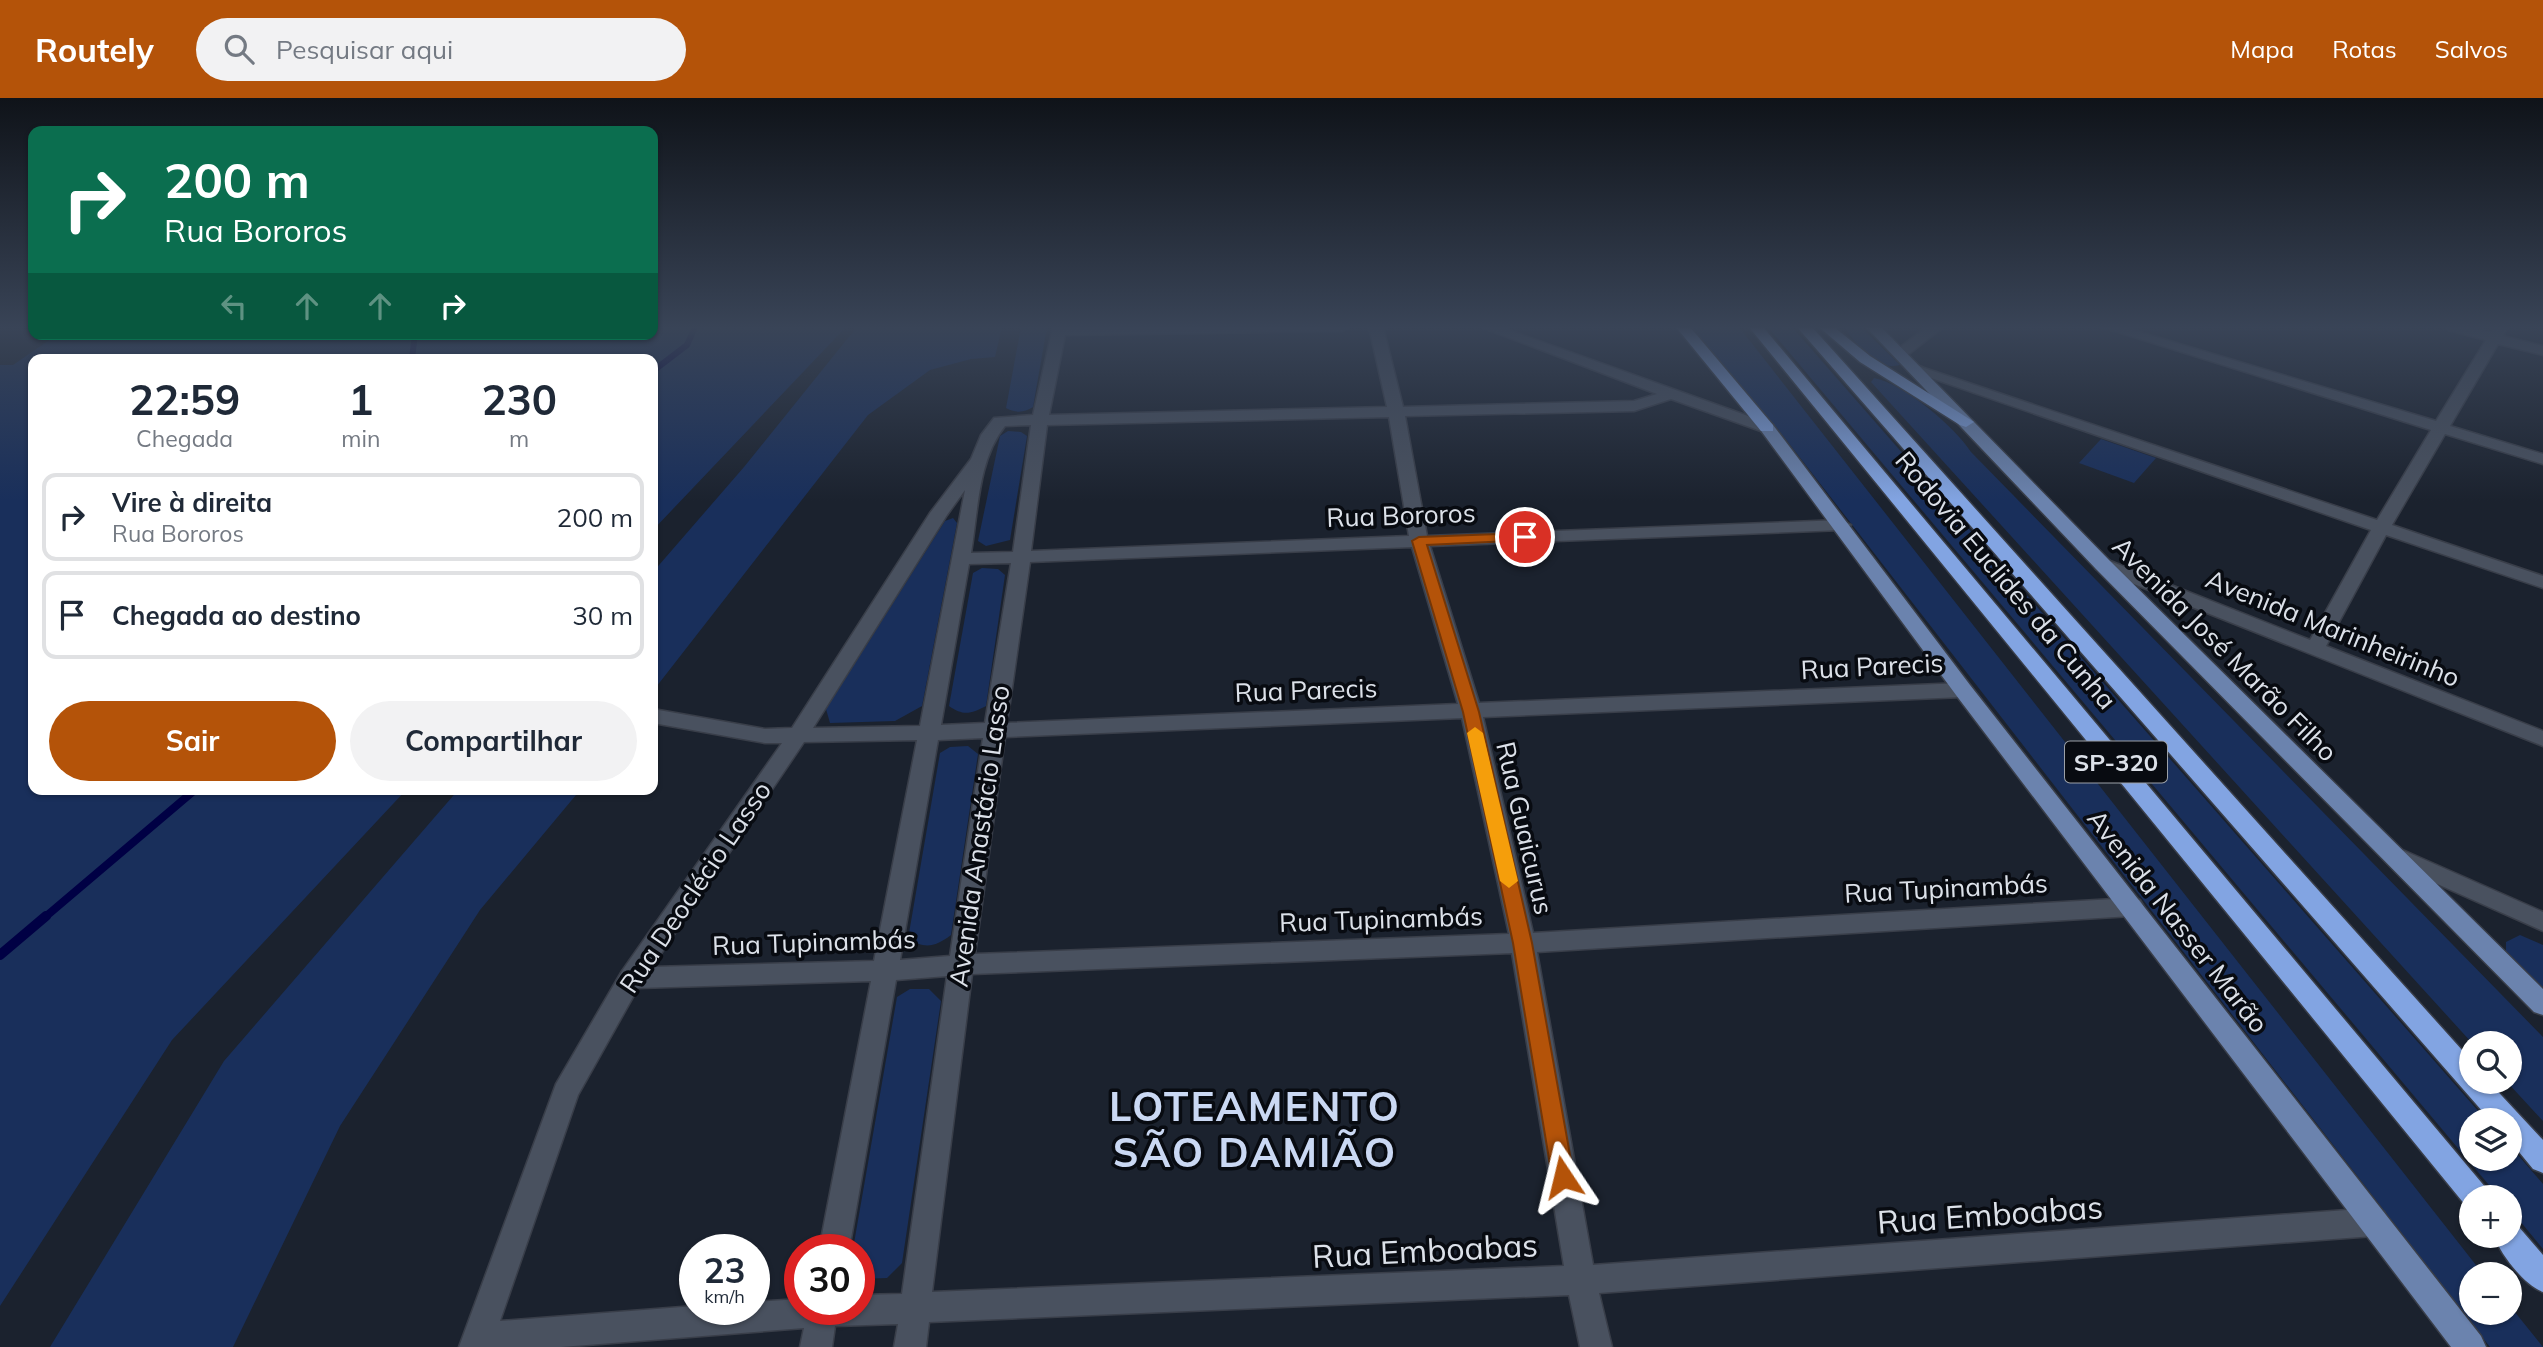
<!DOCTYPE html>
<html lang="pt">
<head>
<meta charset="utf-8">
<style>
	:root { --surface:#fff; --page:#f2f2f3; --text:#1f2937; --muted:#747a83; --line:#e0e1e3; --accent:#b45309 }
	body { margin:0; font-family:Mulish,sans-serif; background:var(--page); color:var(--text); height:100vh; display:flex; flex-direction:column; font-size:26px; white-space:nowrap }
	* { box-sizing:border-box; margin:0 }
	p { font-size:23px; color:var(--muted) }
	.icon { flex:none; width:38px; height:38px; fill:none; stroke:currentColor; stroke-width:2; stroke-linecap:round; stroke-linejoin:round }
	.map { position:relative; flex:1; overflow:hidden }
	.panel { position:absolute; left:28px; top:256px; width:630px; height:441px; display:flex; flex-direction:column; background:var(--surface); border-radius:14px; box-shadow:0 2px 5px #0004 }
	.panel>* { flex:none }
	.guide { position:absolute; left:28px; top:28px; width:630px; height:214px; border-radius:14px; box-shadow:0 2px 5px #0004; background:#0b6e4f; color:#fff; overflow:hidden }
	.fabs { position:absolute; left:2459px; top:933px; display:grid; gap:14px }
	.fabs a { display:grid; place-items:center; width:63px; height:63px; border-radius:50%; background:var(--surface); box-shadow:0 2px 5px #0004; font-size:35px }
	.speed { position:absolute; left:679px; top:1136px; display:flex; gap:14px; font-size:35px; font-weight:700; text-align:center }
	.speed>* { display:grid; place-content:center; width:91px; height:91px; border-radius:50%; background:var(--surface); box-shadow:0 2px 5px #0004; line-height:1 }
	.speed small { font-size:18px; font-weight:400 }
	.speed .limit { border:10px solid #d22; background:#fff; color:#111 }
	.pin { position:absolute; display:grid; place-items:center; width:60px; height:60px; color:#fff; margin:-30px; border:4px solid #fff; border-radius:50%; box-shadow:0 2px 7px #0007 }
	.me { position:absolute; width:77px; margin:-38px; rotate:350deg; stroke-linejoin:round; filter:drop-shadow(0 0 5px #0008) }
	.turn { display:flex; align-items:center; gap:24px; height:147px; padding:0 21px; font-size:32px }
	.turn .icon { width:91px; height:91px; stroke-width:2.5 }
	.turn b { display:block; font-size:49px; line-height:60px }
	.lanes { display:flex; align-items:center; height:66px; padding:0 21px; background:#0003; justify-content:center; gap:35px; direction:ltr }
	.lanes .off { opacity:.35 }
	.eta { display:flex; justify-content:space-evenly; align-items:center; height:119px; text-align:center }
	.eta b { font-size:42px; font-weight:700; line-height:49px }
	.button { display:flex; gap:14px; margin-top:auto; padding:14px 21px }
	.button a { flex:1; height:80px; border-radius:42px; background:var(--accent); color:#fff; font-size:28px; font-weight:700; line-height:80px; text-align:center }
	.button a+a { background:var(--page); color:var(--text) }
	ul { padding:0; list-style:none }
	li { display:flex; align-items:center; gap:21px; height:88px; margin:0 14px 10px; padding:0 7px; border:4px solid var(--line); border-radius:14px }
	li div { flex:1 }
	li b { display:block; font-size:26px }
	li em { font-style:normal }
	header { display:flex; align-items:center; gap:42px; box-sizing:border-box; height:98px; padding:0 35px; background:var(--accent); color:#fff }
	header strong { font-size:33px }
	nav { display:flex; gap:38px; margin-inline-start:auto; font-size:24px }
	.search { width:490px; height:63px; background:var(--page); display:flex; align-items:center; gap:18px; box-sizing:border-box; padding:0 24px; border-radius:38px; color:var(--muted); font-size:26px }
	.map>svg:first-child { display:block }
	.green { fill:#192f5b }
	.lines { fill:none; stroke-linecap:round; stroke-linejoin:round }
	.stream-far2 { stroke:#004; stroke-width:6 }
	.stream-far1 { stroke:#004; stroke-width:8 }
	.stream { stroke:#004; stroke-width:10 }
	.minor-casing { stroke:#393e49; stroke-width:3 }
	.major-casing { stroke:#393e49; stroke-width:3 }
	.highway-casing { stroke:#393e49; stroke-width:3 }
	.minor { fill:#49515f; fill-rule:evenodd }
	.major { fill:#6b83ae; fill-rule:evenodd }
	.highway { fill:#82a4e2; fill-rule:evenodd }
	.route { fill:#b45309; stroke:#753606; stroke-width:2 }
	.slow { fill:#f59e0b }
	.labels { text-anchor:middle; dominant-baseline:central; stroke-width:7; stroke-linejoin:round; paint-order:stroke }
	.shield { fill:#080b11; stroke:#9ca1a8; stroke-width:2 }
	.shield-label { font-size:24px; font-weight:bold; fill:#dce1e9 }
	.street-label { font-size:26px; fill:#dce1e9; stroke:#080b11 }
	.near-street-label { font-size:32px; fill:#dce1e9; stroke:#080b11 }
	.near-district-label { font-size:40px; font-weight:bold; letter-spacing:2px; fill:#cad8f3; stroke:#080b11 }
</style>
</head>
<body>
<header>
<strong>Routely</strong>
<div class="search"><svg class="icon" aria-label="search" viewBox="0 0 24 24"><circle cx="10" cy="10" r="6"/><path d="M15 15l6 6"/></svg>Pesquisar aqui</div>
<nav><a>Mapa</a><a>Rotas</a><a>Salvos</a></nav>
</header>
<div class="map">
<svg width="2543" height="1249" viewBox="0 0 2543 1249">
	<rect width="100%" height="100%" fill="#1b222e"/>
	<!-- green -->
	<g class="green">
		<polygon points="653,229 846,229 653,432 653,261 33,261 33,691 407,691 172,942 0,1208 0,267 13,267 58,236 653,236"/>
		<polygon points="1002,229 995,259 971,261 930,272 868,317 653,593 653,474 744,369 856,230"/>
		<path d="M 1021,229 L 1047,229 L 1033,309 C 1024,315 1015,315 1006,310 Z"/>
		<polygon points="1690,229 1739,229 2483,1176 2471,1176 2471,1214 2510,1214 2510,1208 2543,1249 2490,1249 1777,330"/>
		<polygon points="1768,229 1792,229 2486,1022 2471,1022 2471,1060 2510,1060 2510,1048 2543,1086 2543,1151 2510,1111 2510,1099 2499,1099"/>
		<path d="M 1844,229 L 1861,229 L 1900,267 C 1874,274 1857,246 1844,229 Z"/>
		<path d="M 1874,280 C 1904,286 1954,328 1971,354 L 2543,939 L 2543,1023 L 2507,984 L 2510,945 L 2472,945 L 1871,284 Z"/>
		<polygon points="1008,333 1021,334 1027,338 1010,442 986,448 978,443 1000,338"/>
		<polygon points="2101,341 2156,360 2134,385 2079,365"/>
		<polygon points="953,420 957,425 922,608 895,623 830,625 826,611 945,423"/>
		<path d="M 982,470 L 998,471 L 1005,477 L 986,608 C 971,616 963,618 949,608 L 973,475 Z"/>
		<path d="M 968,648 L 978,656 L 951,837 C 935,849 925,851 908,841 L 940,655 L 950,649 Z"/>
		<polygon points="459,691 581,691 480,812 340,1028 233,1249 50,1249 224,963"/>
		<polygon points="2520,837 2543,847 2543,890 2506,854 2506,844"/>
		<polygon points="910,891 929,891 941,903 902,1165 887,1180 859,1181 859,1152 853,1151 897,899"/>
	</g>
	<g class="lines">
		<!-- stream-far2 -->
		<g class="stream-far2">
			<polyline points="412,261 415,236"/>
			<polyline points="653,273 687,247 695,229"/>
		</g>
		<!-- stream-far1 -->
		<polyline class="stream-far1" points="44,820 196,691"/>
		<!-- stream -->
		<polyline class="stream" points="0,857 46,818"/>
		<!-- minor casing -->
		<g class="minor-casing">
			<g id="minor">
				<path d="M 1053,229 L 1349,229 L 1342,233 L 1065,237 L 1049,317 L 1387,309 L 1369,229 L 1383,229 L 1403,309 L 1634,303 L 1657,296 L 1481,229 L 1500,229 L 1773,327 L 1773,333 L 1761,333 L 1671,301 L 1634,313 L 1405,318 L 1427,438 L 1842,422 L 1851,427 L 1842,432 L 1430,448 L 1479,605 L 1963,585 L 1973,592 L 1963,599 L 1483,619 L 1533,835 L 2132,800 L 2140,802 L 2144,809 L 2140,816 L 2132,818 L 1537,854 L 1593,1167 L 2374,1110 L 2384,1114 L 2389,1124 L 2384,1134 L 2374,1138 L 1599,1195 L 1612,1249 L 1580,1249 L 1569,1197 L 929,1224 L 926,1249 L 894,1249 L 898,1226 L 835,1228 L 832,1249 L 800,1249 L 804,1230 L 561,1249 L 459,1249 L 556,986 L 622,873 L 782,645 L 765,645 L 653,625 L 653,611 L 765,631 L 792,630 L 930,415 L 971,361 L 981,337 L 994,320 L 1033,317 ZM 1389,319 L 1409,438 L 1031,453 L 1047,327 ZM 1031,327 L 1013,454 L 971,455 C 978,414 978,361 1005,328 ZM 965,392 L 920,628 L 813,630 L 947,417 ZM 1412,449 L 1458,606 L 1007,625 L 1030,464 ZM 1011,465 L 985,625 L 941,627 L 969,466 ZM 1462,620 L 1509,836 L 975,856 L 1005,639 ZM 983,640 L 950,858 L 900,862 L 938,642 ZM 917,642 L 874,863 L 652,869 L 804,644 ZM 1512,855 L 1564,1168 L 932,1194 L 972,876 ZM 947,878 L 902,1196 L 859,1197 L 859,1211 L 800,1211 L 800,1201 L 754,1204 L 754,1211 L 695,1211 L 695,1208 L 500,1223 L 578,997 L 638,890 L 871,883 L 819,1152 L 849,1152 L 896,882 Z"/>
				<polygon points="1927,229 1943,229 1905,259 1895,259 1895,253"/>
				<polygon points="2102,229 2123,229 2436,323 2486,242 2448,232 2446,229 2468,229 2490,234 2494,229 2508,229 2503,238 2543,248 2543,257 2498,246 2450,328 2543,356 2543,366 2445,336 2392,427 2543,478 2543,490 2386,437 2326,548 2543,633 2543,648 2096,471 2094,467 2103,461 2110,463 2310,542 2371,432 1911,273 1919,268 1924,270 2377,422 2431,332"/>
				<polygon points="2398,750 2543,814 2543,833 2390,765 2386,759 2390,753"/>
			</g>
		</g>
		<!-- major casing -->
		<g class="major-casing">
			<g id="major">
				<polygon points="1866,229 1881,229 2110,463 2543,891 2543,917 2534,914 2096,471"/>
				<polygon points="1767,325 1773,327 1970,587 2481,1238 2486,1249 2451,1249 1956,597 1759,330"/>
			</g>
		</g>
		<!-- highway casing -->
		<g class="highway-casing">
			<g id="highway">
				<polygon points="1676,229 1690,229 1773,327 1773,333 1761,333"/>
				<polygon points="1749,229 1763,229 2486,1090 2490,1099 2471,1099 2471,1110 2466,1108"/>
				<polygon points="1797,229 1812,229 2471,962 2471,984 2489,984 2543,1042 2543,1075 2533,1071 2510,1043 2510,1022 2490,1022"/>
				<polygon points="1819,229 1834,229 1870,258 1974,324 1966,329 1960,327 1860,264"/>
				<path d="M 2510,1125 L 2518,1128 L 2543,1157 L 2543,1194 C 2524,1187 2501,1157 2494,1138 L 2510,1138 Z"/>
			</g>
		</g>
		<!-- minor -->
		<use href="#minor" class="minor"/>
		<!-- major -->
		<use href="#major" class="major"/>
		<!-- highway -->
		<use href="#highway" class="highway"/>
	</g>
	<!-- sky -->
	<linearGradient id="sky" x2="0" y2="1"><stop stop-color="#0f1319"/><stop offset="0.57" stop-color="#394457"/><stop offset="1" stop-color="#394457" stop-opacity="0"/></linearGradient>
	<rect width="2543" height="403" fill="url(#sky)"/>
	<!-- route -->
	<polygon class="route" points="1525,435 1530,436 1530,442 1427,447 1479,614 1532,845 1574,1079 1571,1085 1563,1088 1555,1085 1552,1079 1513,845 1463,614 1412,443 1419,439"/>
	<!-- slow -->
	<polygon class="slow" points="1475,629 1483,635 1518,783 1509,790 1500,783 1467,635"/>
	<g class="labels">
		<!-- shield labels -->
		<rect class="shield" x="2065" y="643.5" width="102" height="41" rx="5"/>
		<g class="shield-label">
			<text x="2116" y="664">SP-320</text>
		</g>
		<!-- street labels -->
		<g class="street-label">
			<text transform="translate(1401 417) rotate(-2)">Rua Bororos</text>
			<text transform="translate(2006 482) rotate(50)">Rodovia Euclides da Cunha</text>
			<text transform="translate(2333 530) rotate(22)">Avenida Marinheirinho</text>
			<text transform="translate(2225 551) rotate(45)">Avenida José Marão Filho</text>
			<text transform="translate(1872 568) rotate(-3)">Rua Parecis</text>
			<text transform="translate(1306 592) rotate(-2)">Rua Parecis</text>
			<text transform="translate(1525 730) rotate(77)">Rua Guaicurus</text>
			<text transform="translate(979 738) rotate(-82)">Avenida Anastácio Lasso</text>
			<text transform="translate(695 789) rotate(-56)">Rua Deoclécio Lasso</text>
			<text transform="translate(1946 790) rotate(-3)">Rua Tupinambás</text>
			<text transform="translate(1381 821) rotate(-2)">Rua Tupinambás</text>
			<text transform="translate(2178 823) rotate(52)">Avenida Nasser Marão</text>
			<text transform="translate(814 844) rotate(-2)">Rua Tupinambás</text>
		</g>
		<!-- near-street labels -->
		<g class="near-street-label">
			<text transform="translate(1990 1116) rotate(-4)">Rua Emboabas</text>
			<text transform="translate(1425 1152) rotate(-3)">Rua Emboabas</text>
		</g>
		<!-- near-district labels -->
		<g class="near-district-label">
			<text x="1255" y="1008">LOTEAMENTO<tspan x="1255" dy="46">SÃO DAMIÃO</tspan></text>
		</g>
	</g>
</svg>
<div class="fabs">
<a><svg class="icon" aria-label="search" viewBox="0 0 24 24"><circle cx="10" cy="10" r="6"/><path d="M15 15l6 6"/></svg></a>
<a><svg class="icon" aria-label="layers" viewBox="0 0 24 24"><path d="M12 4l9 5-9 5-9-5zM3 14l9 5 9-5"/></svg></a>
<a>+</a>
<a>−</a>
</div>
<div class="speed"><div>23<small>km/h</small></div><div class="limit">30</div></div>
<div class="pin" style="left:1525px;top:439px;background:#d93025"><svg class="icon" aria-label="arrive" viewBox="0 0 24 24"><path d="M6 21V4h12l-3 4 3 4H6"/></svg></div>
<svg class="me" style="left:1563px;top:1079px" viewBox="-20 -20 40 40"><path d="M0-17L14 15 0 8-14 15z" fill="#b45309" stroke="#fff" stroke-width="4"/></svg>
<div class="guide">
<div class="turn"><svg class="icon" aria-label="right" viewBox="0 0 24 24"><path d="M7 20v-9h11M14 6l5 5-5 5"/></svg><div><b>200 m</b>Rua Bororos</div></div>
<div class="lanes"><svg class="icon off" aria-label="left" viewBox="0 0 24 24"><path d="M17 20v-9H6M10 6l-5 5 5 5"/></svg><svg class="icon off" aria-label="ahead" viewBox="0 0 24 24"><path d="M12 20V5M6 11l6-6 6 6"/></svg><svg class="icon off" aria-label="ahead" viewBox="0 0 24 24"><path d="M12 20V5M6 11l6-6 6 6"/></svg><svg class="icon" aria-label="right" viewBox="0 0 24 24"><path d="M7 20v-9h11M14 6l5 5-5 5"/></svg></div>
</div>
<section class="panel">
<div class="eta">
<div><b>22:59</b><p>Chegada</p></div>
<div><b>1</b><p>min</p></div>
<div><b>230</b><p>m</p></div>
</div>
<ul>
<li><svg class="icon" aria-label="right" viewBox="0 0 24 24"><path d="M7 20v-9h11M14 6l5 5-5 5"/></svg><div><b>Vire à direita</b><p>Rua Bororos</p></div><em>200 m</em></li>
<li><svg class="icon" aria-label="arrive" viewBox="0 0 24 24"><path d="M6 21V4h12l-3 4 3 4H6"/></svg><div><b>Chegada ao destino</b></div><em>30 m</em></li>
</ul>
<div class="button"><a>Sair</a><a>Compartilhar</a></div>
</section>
</div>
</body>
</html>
